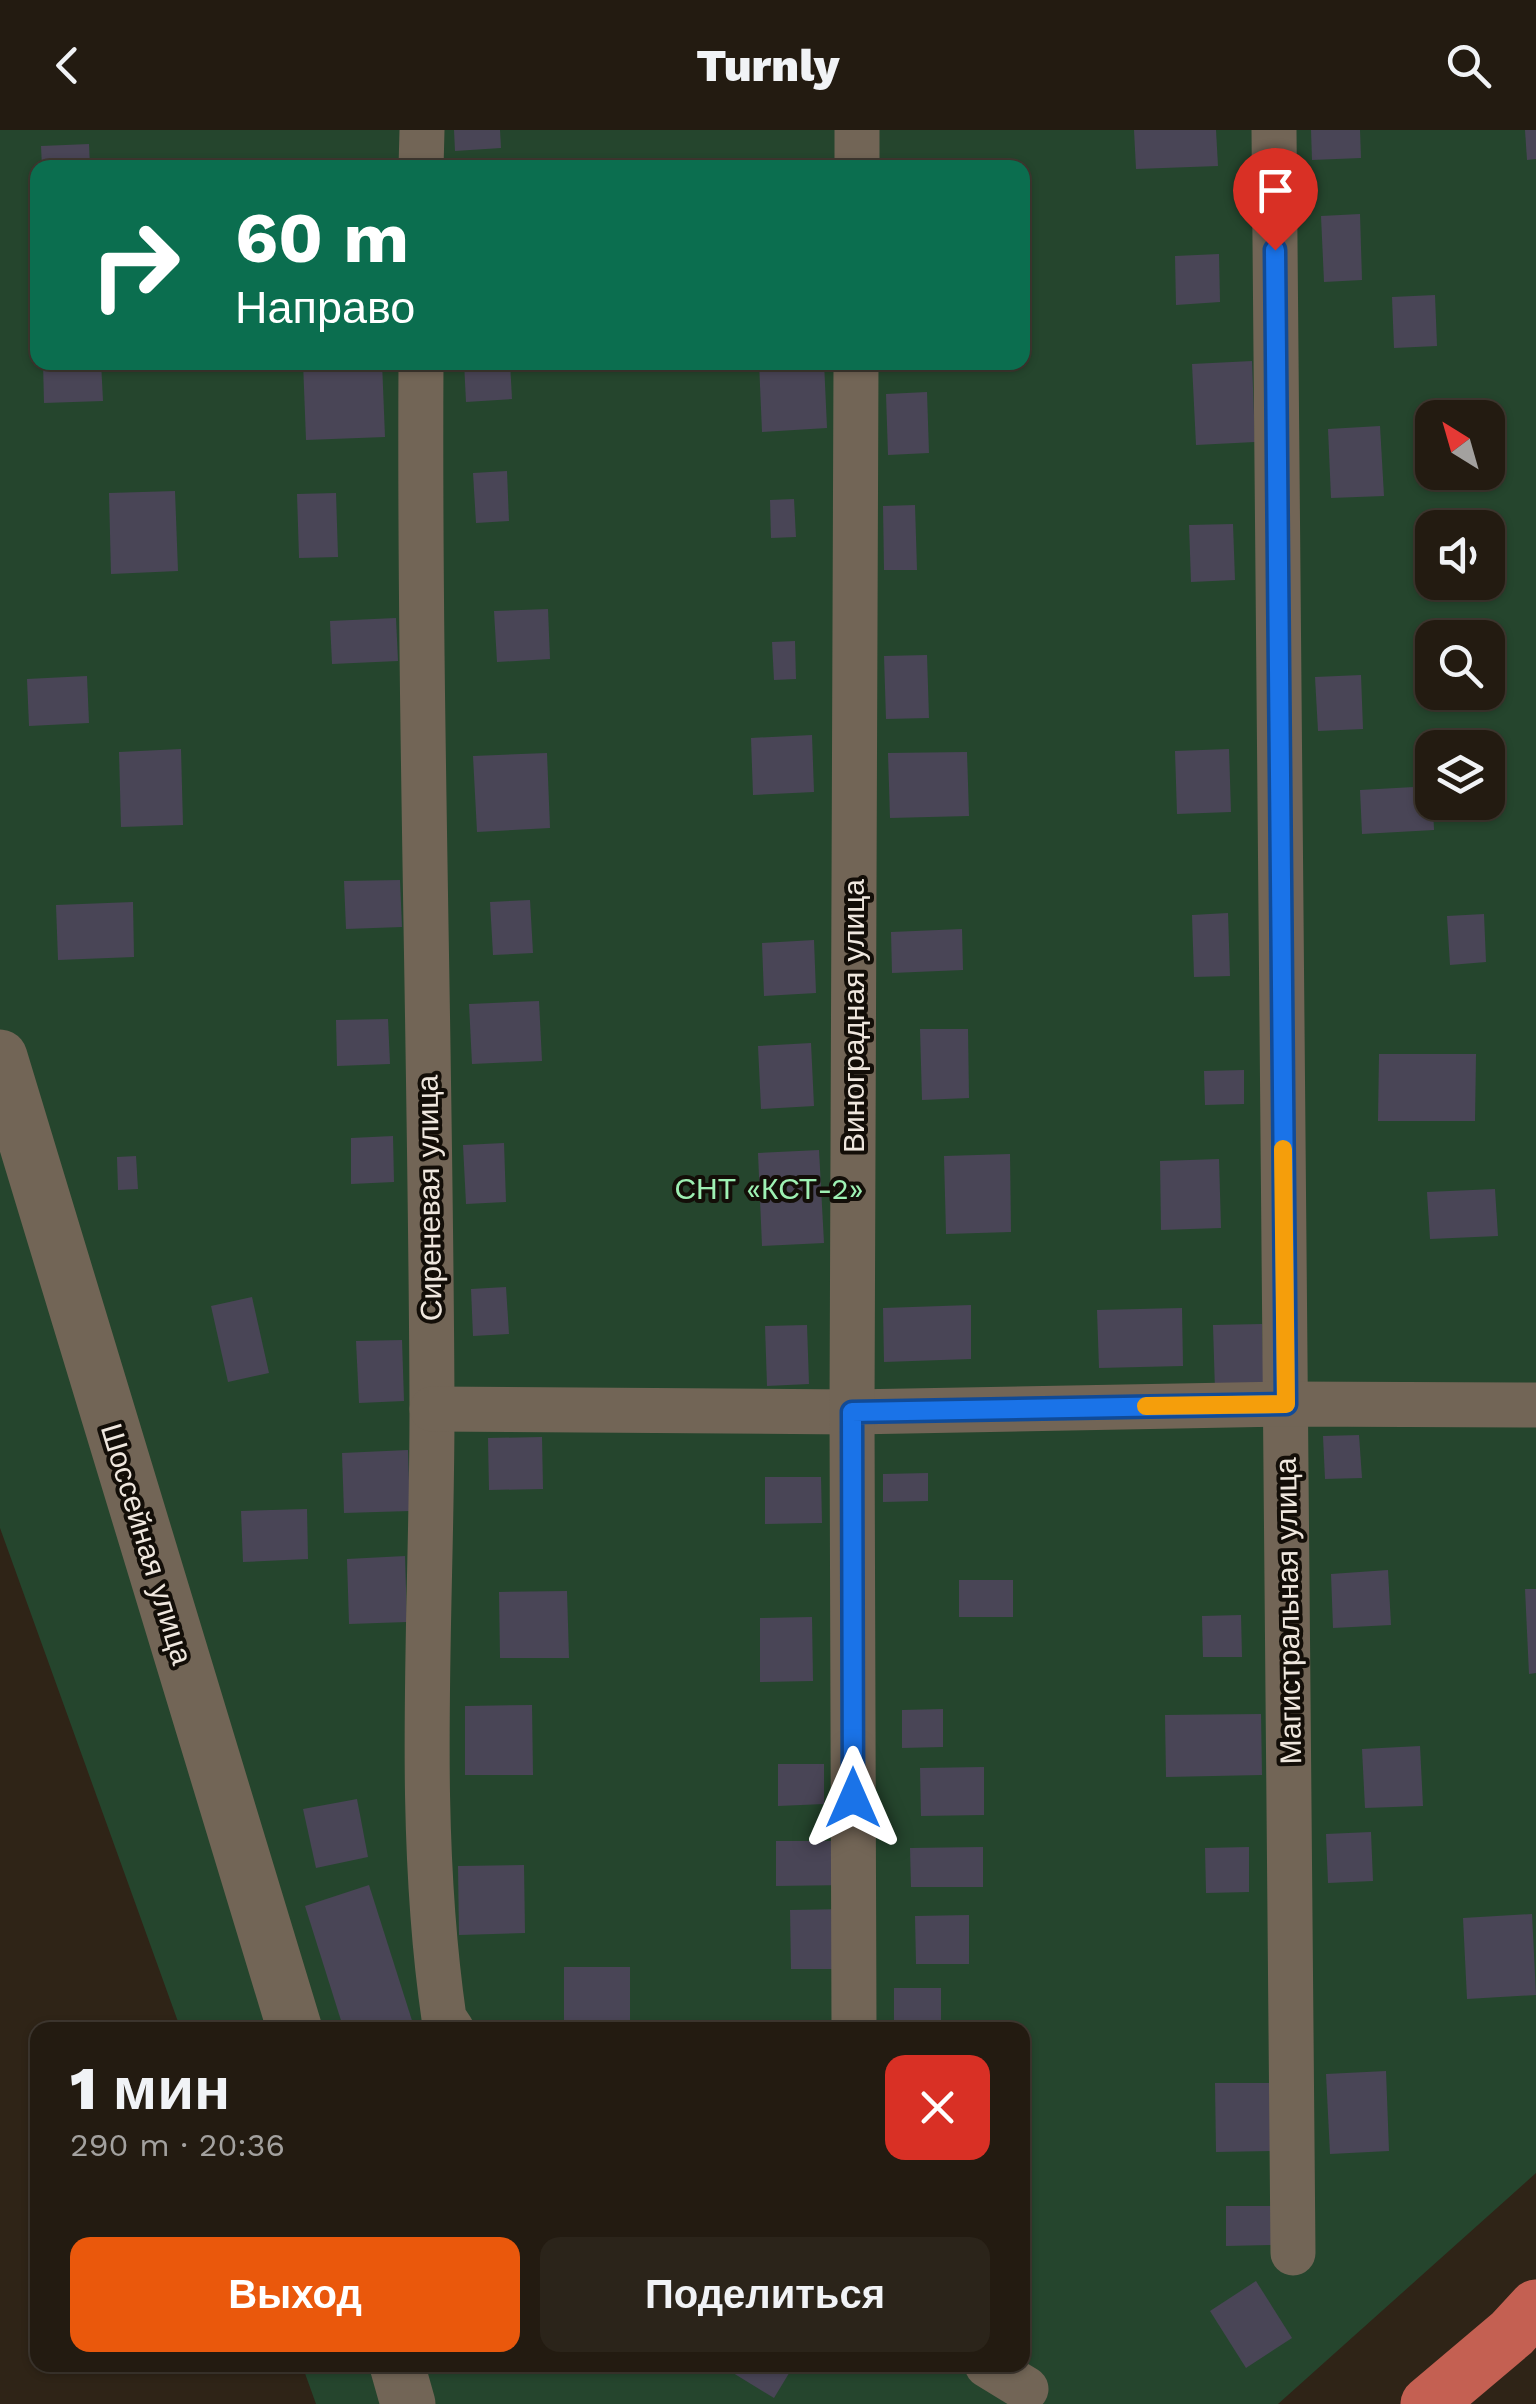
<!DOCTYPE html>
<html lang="ru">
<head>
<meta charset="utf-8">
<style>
	:root { --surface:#231b11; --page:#2b241a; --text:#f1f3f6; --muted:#a3a19f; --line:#403931; --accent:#ea580c }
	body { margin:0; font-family:"Work Sans",sans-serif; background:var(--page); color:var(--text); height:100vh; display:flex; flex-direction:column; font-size:38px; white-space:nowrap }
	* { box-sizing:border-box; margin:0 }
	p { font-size:32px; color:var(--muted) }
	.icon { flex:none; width:55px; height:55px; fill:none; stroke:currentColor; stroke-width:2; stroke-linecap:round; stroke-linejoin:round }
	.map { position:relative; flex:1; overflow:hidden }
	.drawer { position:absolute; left:30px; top:1892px; width:1000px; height:350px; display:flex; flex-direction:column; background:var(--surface); border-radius:20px; box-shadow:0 2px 8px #0004,0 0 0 2px var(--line) }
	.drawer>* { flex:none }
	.hud { position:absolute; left:30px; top:30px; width:1000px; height:210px; border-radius:20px; box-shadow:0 2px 8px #0004,0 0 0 2px var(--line); background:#0b6e4f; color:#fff; overflow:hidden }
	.needle { width:65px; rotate:323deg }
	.fabs { position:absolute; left:1415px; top:270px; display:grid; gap:20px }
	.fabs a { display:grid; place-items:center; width:90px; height:90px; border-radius:20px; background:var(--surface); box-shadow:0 2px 8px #0004,0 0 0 2px var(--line); font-size:50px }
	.pin { position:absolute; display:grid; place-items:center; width:85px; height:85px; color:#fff; margin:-102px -42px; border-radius:50% 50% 50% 0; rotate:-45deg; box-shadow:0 0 10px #0007 }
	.pin .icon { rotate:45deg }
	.me { position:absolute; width:110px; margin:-55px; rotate:0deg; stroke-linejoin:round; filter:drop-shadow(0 0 8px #0008) }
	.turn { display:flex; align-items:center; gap:35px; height:210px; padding:0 40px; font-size:45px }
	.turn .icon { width:130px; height:130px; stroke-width:2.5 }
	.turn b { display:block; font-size:70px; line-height:85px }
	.round { display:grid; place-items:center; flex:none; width:105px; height:105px; border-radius:20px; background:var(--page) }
	.summary { display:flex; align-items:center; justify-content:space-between; height:170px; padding:0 40px }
	h1 { font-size:60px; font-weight:800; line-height:75px }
	.button { display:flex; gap:20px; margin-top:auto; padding:20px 40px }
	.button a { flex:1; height:115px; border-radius:20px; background:var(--accent); color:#fff; font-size:40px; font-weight:800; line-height:115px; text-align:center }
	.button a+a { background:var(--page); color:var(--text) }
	header { display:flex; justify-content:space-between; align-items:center; height:130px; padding:0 40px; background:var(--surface); font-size:45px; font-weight:800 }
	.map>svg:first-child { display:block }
	.green { fill:#25452d; fill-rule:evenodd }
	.building { fill:#494556 }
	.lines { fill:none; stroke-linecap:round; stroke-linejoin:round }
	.minor { stroke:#726556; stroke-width:45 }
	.tertiary { stroke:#726556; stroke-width:55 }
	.trunk { stroke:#c46052; stroke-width:55 }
	.route-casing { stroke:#114b97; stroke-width:25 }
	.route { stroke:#1a73e8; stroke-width:18 }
	.slow { stroke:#f59e0b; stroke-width:18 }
	.labels { text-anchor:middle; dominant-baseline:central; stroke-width:8; stroke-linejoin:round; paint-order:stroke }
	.street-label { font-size:30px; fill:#efe7de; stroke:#130e08 }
	.park-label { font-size:30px; fill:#9ef1b3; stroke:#130e08 }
</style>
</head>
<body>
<header><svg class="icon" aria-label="back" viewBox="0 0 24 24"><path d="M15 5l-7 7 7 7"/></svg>Turnly<svg class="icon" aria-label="search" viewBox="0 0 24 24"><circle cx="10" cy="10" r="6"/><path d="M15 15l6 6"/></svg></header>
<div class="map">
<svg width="1536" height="2274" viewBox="0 0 1536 2274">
	<rect width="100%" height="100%" fill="#2f2417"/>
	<!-- green -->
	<path class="green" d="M 0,0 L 1536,0 L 1536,2043 L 1278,2274 L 316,2274 L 302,2235 L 1022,2235 L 1022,1900 L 181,1900 L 0,1398 ZM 38,38 L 1022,38 L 1022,232 L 38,232 ZM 1432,288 L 1488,288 L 1488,342 L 1432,342 ZM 1432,398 L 1488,398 L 1488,452 L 1432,452 ZM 1432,508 L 1488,508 L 1488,562 L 1432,562 ZM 1432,618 L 1488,618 L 1488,672 L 1432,672 Z"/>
	<!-- building -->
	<g class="building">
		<polygon points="454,0 500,0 501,18 455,21"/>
		<polygon points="1134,0 1216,0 1218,36 1136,39"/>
		<polygon points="1311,0 1360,0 1361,28 1312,30"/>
		<polygon points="1525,0 1536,0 1536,29 1527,30"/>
		<polygon points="89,14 90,38 42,38 41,16"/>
		<polygon points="1360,84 1362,150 1324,152 1321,86"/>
		<polygon points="1219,124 1220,172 1176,175 1175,126"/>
		<polygon points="1435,165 1437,216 1394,218 1392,167"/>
		<polygon points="1252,231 1255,312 1196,315 1192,234"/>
		<polygon points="43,232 101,232 103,271 44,273"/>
		<polygon points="303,232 382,232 385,307 306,310"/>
		<polygon points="464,232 510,232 512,269 466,272"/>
		<polygon points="759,232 824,232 827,298 762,302"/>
		<polygon points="927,262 929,323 888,325 886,264"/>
		<polygon points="1380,296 1384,366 1331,368 1328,299"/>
		<polygon points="507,341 509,391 476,393 473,343"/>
		<polygon points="175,361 178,441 111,444 109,363"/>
		<polygon points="336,363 338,427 299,428 297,364"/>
		<polygon points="794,369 796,407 771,408 770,370"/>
		<polygon points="915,375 917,440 884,440 883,376"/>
		<polygon points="1233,394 1235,450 1191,452 1189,395"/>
		<polygon points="548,479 550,529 497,532 494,481"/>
		<polygon points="396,488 398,531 332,534 330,491"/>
		<polygon points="795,511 796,549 774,550 772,512"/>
		<polygon points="927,525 929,588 886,589 884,526"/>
		<polygon points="1361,545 1363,599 1318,601 1315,547"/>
		<polygon points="87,546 89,593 29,596 27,549"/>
		<polygon points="812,605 814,662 753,665 751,608"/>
		<polygon points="181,619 183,695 121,697 119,622"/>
		<polygon points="1229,619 1231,682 1177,684 1175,621"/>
		<polygon points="967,622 969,686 890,688 888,623"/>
		<polygon points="547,623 550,698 477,702 473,626"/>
		<polygon points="1432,656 1434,700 1362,704 1360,660"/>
		<polygon points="400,750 402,797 346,799 344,751"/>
		<polygon points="530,770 533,823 493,825 490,772"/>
		<polygon points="133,772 134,827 58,830 56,775"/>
		<polygon points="1228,783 1230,846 1194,847 1192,785"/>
		<polygon points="1484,784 1486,832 1450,835 1447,786"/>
		<polygon points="962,799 963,840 892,843 891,802"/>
		<polygon points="814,810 816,863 764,866 762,813"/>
		<polygon points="539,871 542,931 472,934 469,874"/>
		<polygon points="388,889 390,934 337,936 336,890"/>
		<polygon points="920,899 968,899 969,968 922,970"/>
		<polygon points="811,913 814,976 761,979 758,916"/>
		<polygon points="1379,924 1476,924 1475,991 1378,991"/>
		<polygon points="1244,940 1244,974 1205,975 1204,941"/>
		<polygon points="393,1006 394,1052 351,1054 351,1008"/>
		<polygon points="504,1013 506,1072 466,1074 463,1015"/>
		<polygon points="819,1020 824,1113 762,1116 758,1023"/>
		<polygon points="1010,1024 1011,1102 946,1104 944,1026"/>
		<polygon points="136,1026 138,1059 118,1060 117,1027"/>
		<polygon points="1219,1029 1221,1098 1161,1100 1160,1031"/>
		<polygon points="1495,1059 1498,1106 1430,1109 1427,1062"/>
		<polygon points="506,1157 509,1204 473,1206 471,1159"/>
		<polygon points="252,1167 269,1243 228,1252 211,1176"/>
		<polygon points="971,1175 971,1229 884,1232 883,1178"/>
		<polygon points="1182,1178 1183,1236 1099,1238 1097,1180"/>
		<polygon points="1262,1194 1264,1260 1215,1261 1213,1195"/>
		<polygon points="807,1195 809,1254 767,1256 765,1196"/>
		<polygon points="402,1210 404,1271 359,1273 356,1211"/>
		<polygon points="1359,1305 1362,1348 1325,1349 1323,1306"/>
		<polygon points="542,1307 543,1359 489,1360 488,1308"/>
		<polygon points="408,1320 410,1381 344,1383 342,1323"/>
		<polygon points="928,1343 928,1371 883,1372 883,1344"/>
		<polygon points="765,1347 821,1347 822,1393 765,1394"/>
		<polygon points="307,1379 308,1429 243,1432 241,1381"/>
		<polygon points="405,1426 407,1492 349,1494 347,1429"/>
		<polygon points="1388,1440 1391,1495 1333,1498 1331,1444"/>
		<rect x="959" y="1450" width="54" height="37"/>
		<polygon points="1525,1459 1536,1459 1536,1543 1529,1544"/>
		<polygon points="567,1461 569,1528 500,1528 499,1462"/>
		<polygon points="1241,1485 1242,1527 1203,1527 1202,1486"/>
		<polygon points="812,1487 813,1551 760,1552 760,1488"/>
		<polygon points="532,1575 533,1645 465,1645 465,1576"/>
		<polygon points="943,1579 943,1617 902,1618 902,1580"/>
		<polygon points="1261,1584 1262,1645 1166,1647 1165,1585"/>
		<polygon points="1420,1616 1423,1676 1365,1678 1362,1619"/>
		<polygon points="778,1634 824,1634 824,1674 778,1676"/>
		<polygon points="984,1637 984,1685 921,1686 920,1638"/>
		<polygon points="357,1669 368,1727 316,1738 303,1679"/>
		<polygon points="1371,1702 1373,1751 1328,1753 1326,1704"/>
		<polygon points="776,1711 849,1711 849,1755 776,1756"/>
		<polygon points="983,1717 983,1757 911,1757 910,1718"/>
		<polygon points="1249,1717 1249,1762 1206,1763 1205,1718"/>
		<polygon points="524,1735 525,1803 459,1805 458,1736"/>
		<polygon points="369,1755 415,1900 344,1900 305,1776"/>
		<polygon points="848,1779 848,1839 791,1839 790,1780"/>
		<polygon points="1532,1784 1536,1865 1467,1869 1463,1788"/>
		<polygon points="969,1785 969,1834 916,1834 915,1786"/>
		<rect x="564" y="1837" width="66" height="63"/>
		<polygon points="894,1858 941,1858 941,1893 894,1894"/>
		<polygon points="1386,1941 1389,2021 1330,2024 1326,1944"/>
		<polygon points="1215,1953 1274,1953 1275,2021 1216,2022"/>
		<polygon points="1226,2076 1271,2076 1271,2115 1226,2116"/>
		<polygon points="1256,2151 1292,2208 1246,2238 1210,2181"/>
		<polygon points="727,2235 794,2235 774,2268 725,2238"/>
	</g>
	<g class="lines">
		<!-- minor -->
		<g class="minor">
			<polyline points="1274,0 1293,2123"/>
			<polyline points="421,38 422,0"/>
			<polyline points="857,38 857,0"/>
			<path d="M 421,232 C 419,582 431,932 432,1281 C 432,1483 415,1688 444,1888 L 452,1900"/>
			<polyline points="432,1279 852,1282 1286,1274 1536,1275"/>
			<polyline points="854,1900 852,1282 856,232"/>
			<polyline points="987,2235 1026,2259"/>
		</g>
		<!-- tertiary -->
		<g class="tertiary">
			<polyline points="0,927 295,1900"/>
			<polyline points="397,2235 408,2274"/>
		</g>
		<!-- trunk -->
		<polyline class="trunk" points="1428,2274 1512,2203 1536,2177"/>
	</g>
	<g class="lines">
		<!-- route casing -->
		<g class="route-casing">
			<polyline id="route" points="853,1668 852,1282 1286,1274 1275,120"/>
		</g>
		<!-- route -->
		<use href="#route" class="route"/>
		<!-- slow -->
		<polyline class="slow" points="1146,1276 1286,1274 1283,1019"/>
	</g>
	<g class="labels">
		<!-- street labels -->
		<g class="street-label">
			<text transform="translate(853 886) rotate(-90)">Виноградная улица</text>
			<text transform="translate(429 1068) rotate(-91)">Сиреневая улица</text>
			<text transform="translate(147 1414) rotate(73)">Шоссейная улица</text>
			<text transform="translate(1288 1481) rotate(-91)">Магистральная улица</text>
		</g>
		<!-- park labels -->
		<g class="park-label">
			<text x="769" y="1058">СНТ «КСТ-2»</text>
		</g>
	</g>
</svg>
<div class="fabs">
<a><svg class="needle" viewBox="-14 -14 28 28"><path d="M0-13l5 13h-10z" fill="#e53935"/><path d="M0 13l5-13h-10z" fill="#a3a19f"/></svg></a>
<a><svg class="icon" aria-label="sound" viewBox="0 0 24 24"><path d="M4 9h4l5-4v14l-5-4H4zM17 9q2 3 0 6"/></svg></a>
<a><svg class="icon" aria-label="search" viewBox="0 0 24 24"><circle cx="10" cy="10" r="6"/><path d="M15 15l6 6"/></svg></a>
<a><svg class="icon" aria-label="layers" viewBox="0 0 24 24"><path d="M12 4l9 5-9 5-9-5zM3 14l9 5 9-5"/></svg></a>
</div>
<div class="pin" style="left:1275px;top:120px;background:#d93025"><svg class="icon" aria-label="arrive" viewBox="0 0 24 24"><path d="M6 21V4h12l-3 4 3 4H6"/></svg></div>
<svg class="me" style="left:853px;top:1668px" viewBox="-20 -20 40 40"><path d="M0-17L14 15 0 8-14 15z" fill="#1a73e8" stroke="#fff" stroke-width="4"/></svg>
<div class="hud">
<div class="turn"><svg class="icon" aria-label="right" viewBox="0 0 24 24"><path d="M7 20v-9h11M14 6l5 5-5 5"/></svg><div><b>60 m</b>Направо</div></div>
</div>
<section class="drawer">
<div class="summary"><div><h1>1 мин</h1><p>290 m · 20:36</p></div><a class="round" style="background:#d93025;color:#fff"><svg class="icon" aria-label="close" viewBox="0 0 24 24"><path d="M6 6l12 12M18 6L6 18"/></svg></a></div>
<div class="button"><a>Выход</a><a>Поделиться</a></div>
</section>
</div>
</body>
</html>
